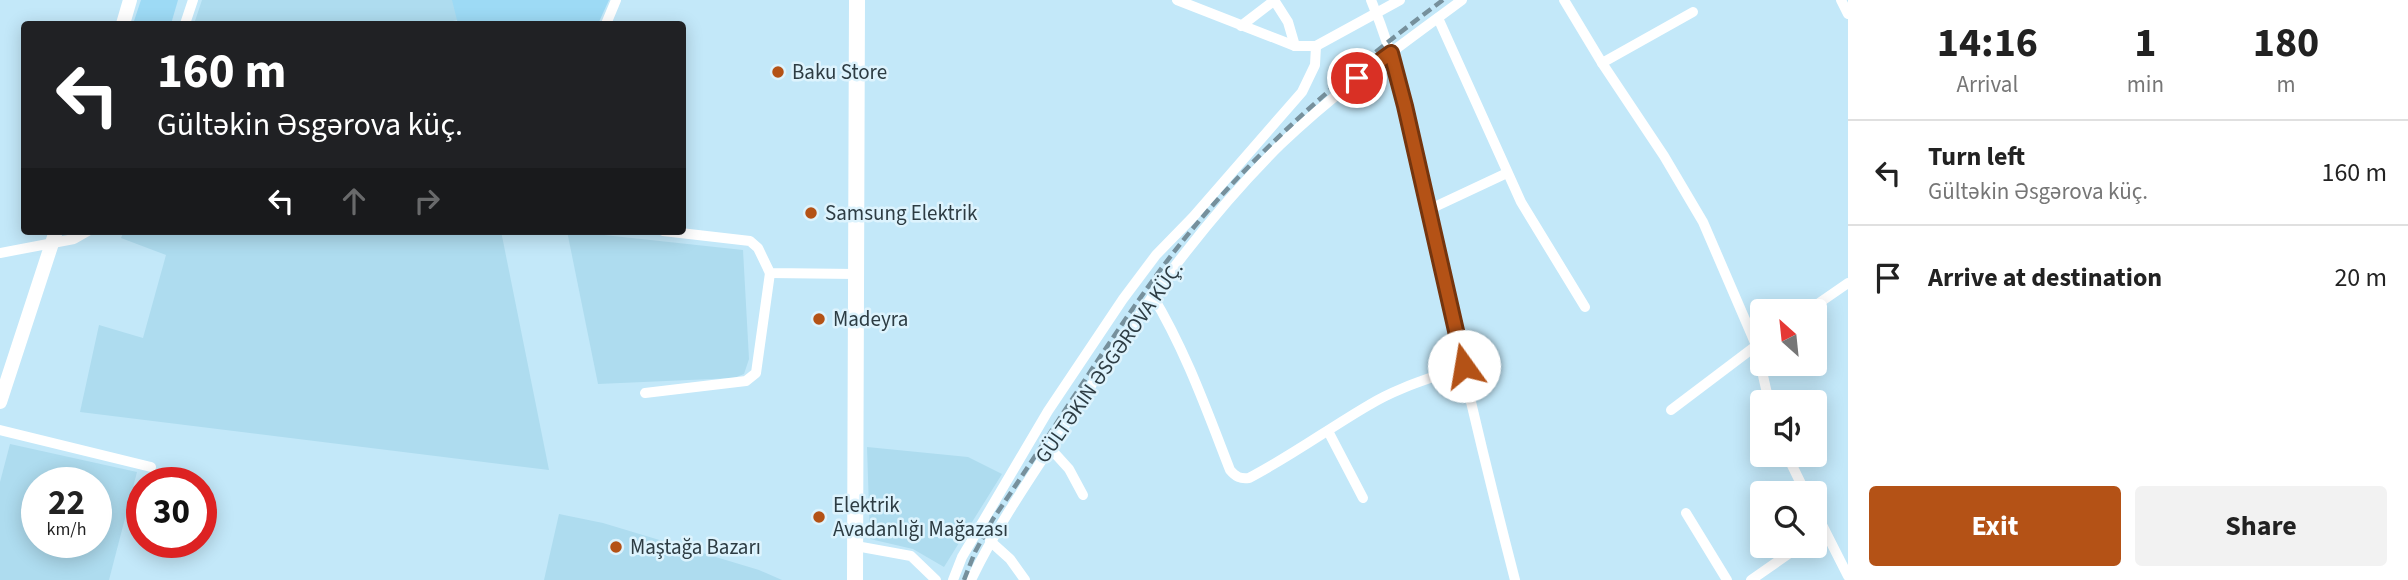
<!DOCTYPE html>
<html lang="en">
<head>
<meta charset="utf-8">
<style>
	:root { --surface:#fff; --page:#f2f2f2; --text:#222; --muted:#767676; --line:#e0e0e0; --accent:#b45216 }
	body { margin:0; font-family:"Source Sans 3",sans-serif; background:var(--page); color:var(--text); height:100vh; display:flex; flex-direction:column; font-size:26px; white-space:nowrap }
	* { box-sizing:border-box; margin:0 }
	p { font-size:23px; color:var(--muted) }
	.icon { flex:none; width:38px; height:38px; fill:none; stroke:currentColor; stroke-width:2; stroke-linecap:round; stroke-linejoin:round }
	.map { position:relative; flex:1; overflow:hidden }
	.sheet { display:flex; flex-direction:column; background:var(--surface); width:560px }
	.sheet>* { flex:none }
	.hud { position:absolute; left:21px; top:21px; width:665px; height:214px; border-radius:7px; box-shadow:0 4px 18px #0003; background:#202124; color:#fff; overflow:hidden }
	.needle { width:46px; rotate:333deg }
	.buttons { position:absolute; left:1750px; top:299px; display:grid; gap:14px }
	.buttons a { display:grid; place-items:center; width:77px; height:77px; border-radius:7px; background:var(--surface); box-shadow:0 4px 18px #0003; font-size:35px }
	.speed { position:absolute; left:21px; top:467px; display:flex; gap:14px; font-size:35px; font-weight:700; text-align:center }
	.speed>* { display:grid; place-content:center; width:91px; height:91px; border-radius:50%; background:var(--surface); box-shadow:0 4px 18px #0003; line-height:1 }
	.speed small { font-size:18px; font-weight:400 }
	.speed .limit { border:10px solid #d22; background:#fff; color:#111 }
	.pin { position:absolute; display:grid; place-items:center; width:60px; height:60px; color:#fff; margin:-30px; border:4px solid #fff; border-radius:50%; box-shadow:0 2px 7px #0007 }
	.me { position:absolute; width:77px; margin:-38px; rotate:347deg; stroke-linejoin:round; filter:drop-shadow(0 0 5px #0008) }
	.turn { display:flex; align-items:center; gap:24px; height:147px; padding:0 21px; font-size:32px }
	.turn .icon { width:91px; height:91px; stroke-width:2.5 }
	.turn b { display:block; font-size:49px; line-height:60px }
	.lanes { display:flex; align-items:center; height:66px; padding:0 21px; background:#0003; justify-content:center; gap:35px; direction:ltr }
	.lanes .off { opacity:.35 }
	.eta { display:flex; justify-content:space-evenly; align-items:center; height:119px; text-align:center }
	.eta b { font-size:42px; font-weight:700; line-height:49px }
	.primary-button { display:flex; gap:14px; margin-top:auto; padding:14px 21px }
	.primary-button a { flex:1; height:80px; border-radius:7px; background:var(--accent); color:#fff; font-size:28px; font-weight:700; line-height:80px; text-align:center }
	.primary-button a+a { background:var(--page); color:var(--text) }
	ul { padding:0; list-style:none }
	li { display:flex; align-items:center; gap:21px; height:105px; padding:0 21px; border-top:2px solid var(--line) }
	li div { flex:1 }
	li b { display:block; font-size:26px }
	li em { font-style:normal }
	main { display:flex; flex:1; min-height:0 }
	.map>svg:first-child { display:block }
	.built { fill:#aedcef; fill-rule:evenodd }
	.green { fill:#9ddaf5 }
	.lines { fill:none; stroke-linecap:round; stroke-linejoin:round }
	.minor { stroke:#fff; stroke-width:10 }
	.tertiary { stroke:#fff; stroke-width:14 }
	.secondary { stroke:#fff; stroke-width:16 }
	.rail { stroke:#76909c; stroke-width:4.5; stroke-dasharray:10 5; stroke-linecap:butt }
	.route-casing { stroke:#75350e; stroke-width:18 }
	.route { stroke:#b45216; stroke-width:12 }
	.poi-dot { fill:#b45216; stroke:#ddf3fd; stroke-width:2.5 }
	.labels { text-anchor:middle; dominant-baseline:central; stroke-width:5; stroke-linejoin:round; paint-order:stroke }
	.poi-label { font-size:21px; fill:#2d3c43; stroke:#ddf3fd; text-anchor:start }
	.street-label { font-size:21px; fill:#2d3c43; stroke:#ddf3fd }
</style>
</head>
<body>
<main>
<div class="map">
<svg width="1848" height="580" viewBox="0 0 1848 580">
	<rect width="100%" height="100%" fill="#c3e8f9"/>
	<!-- built -->
	<g class="built">
		<polygon points="202,0 453,0 458,20 436,24 194,24"/>
		<polygon points="124,231 501,231 549,470 80,412 99,325 143,338 166,255 121,238"/>
		<polygon points="567,231 743,250 749,359 744,374 734,378 598,384"/>
		<path d="M 10,444 L 137,472 L 109,580 L 0,580 L 0,482 ZM 96,483 L 96,542 L 37,542 L 37,483 Z"/>
		<polygon points="867,447 968,457 1002,474 944,567 913,549 870,539"/>
		<polygon points="559,514 603,523 759,570 782,580 544,580"/>
	</g>
	<!-- green -->
	<g class="green">
		<polygon points="141,0 178,0 171,24 133,24"/>
		<polygon points="452,0 609,0 598,24 458,24"/>
	</g>
	<g class="lines">
		<!-- minor -->
		<g class="minor">
			<polyline points="1177,0 1295,46 1316,46 1400,0"/>
			<polyline points="1274,0 1288,22 1295,46"/>
			<path d="M 1371,0 C 1405,81 1418,168 1437,253 C 1461,362 1487,472 1515,580"/>
			<polyline points="1564,0 1602,63 1664,156 1703,222 1756,345 1769,402"/>
			<polyline points="1841,0 1848,14"/>
			<polyline points="1438,18 1521,202 1585,307"/>
			<polyline points="185,24 193,0"/>
			<polyline points="606,24 616,0"/>
			<polyline points="1241,26 1275,0"/>
			<polyline points="1602,63 1693,12"/>
			<polyline points="1428,210 1507,173"/>
			<polyline points="663,231 750,241 758,248 770,273 856,274"/>
			<polyline points="0,253 74,239 88,231"/>
			<path d="M 1152,295 C 1185,349 1207,411 1230,470 C 1236,477 1240,479 1249,478 C 1291,456 1328,429 1369,405 C 1398,387 1432,378 1464,366"/>
			<polyline points="1806,312 1848,283"/>
			<polyline points="645,393 746,381 756,373 770,273"/>
			<polyline points="1671,410 1761,342"/>
			<polyline points="0,430 151,467"/>
			<polyline points="1328,431 1363,498"/>
			<polyline points="1050,448 1069,469 1083,495"/>
			<polyline points="1787,455 1806,494"/>
			<polyline points="1815,511 1848,576"/>
			<polyline points="1686,513 1727,580"/>
			<polyline points="990,541 1010,559 1025,580"/>
			<polyline points="856,546 911,556 936,580"/>
			<polyline points="953,580 962,557 1048,411 1123,299 1156,255 1193,217 1302,92 1315,65 1316,46"/>
			<path d="M 971,580 C 998,524 1033,474 1067,422 C 1131,324 1197,227 1280,145 C 1336,91 1400,46 1462,0"/>
			<polyline points="1751,580 1800,546"/>
		</g>
		<!-- tertiary -->
		<g class="tertiary">
			<polyline points="123,24 130,0"/>
			<polyline points="0,402 56,231"/>
		</g>
		<!-- secondary -->
		<polyline class="secondary" points="855,580 857,0"/>
		<!-- rail -->
		<path class="rail" d="M 964,580 L 975,552 L 993,519 C 1047,440 1097,358 1153,280 C 1232,170 1335,80 1443,0"/>
	</g>
	<g class="lines">
		<!-- route casing -->
		<g class="route-casing">
			<polyline id="route" points="1357,78 1391,53 1405,106 1464,366"/>
		</g>
		<!-- route -->
		<use href="#route" class="route"/>
	</g>
	<!-- markers -->
	<g class="poi-dot">
		<circle cx="778" cy="72" r="7"/>
		<circle cx="811" cy="213" r="7"/>
		<circle cx="819" cy="319" r="7"/>
		<circle cx="819" cy="517" r="7"/>
		<circle cx="616" cy="547" r="7"/>
	</g>
	<g class="labels">
		<!-- poi labels -->
		<g class="poi-label">
			<text x="792" y="72">Baku Store</text>
			<text x="825" y="213">Samsung Elektrik</text>
			<text x="833" y="319">Madeyra</text>
			<text x="833" y="505">Elektrik<tspan x="833" dy="24">Avadanlığı Mağazası</tspan></text>
			<text x="630" y="547">Maştağa Bazarı</text>
		</g>
		<!-- street labels -->
		<g class="street-label">
			<text transform="translate(1109 362) rotate(-55)">GÜLTƏKIN ƏSGƏROVA KÜÇ.</text>
		</g>
	</g>
</svg>
<div class="buttons">
<a><svg class="needle" viewBox="-14 -14 28 28"><path d="M0-13l5 13h-10z" fill="#e53935"/><path d="M0 13l5-13h-10z" fill="#767676"/></svg></a>
<a><svg class="icon" aria-label="sound" viewBox="0 0 24 24"><path d="M4 9h4l5-4v14l-5-4H4zM17 9q2 3 0 6"/></svg></a>
<a><svg class="icon" aria-label="search" viewBox="0 0 24 24"><circle cx="10" cy="10" r="6"/><path d="M15 15l6 6"/></svg></a>
</div>
<div class="speed"><div>22<small>km/h</small></div><div class="limit">30</div></div>
<div class="pin" style="left:1357px;top:78px;background:#d93025"><svg class="icon" aria-label="arrive" viewBox="0 0 24 24"><path d="M6 21V4h12l-3 4 3 4H6"/></svg></div>
<svg class="me" style="left:1464px;top:366px" viewBox="-20 -20 40 40"><circle r="19" fill="#fff"/><path d="M0-13L10 11 0 6-10 11z" fill="#b45216"/></svg>
<div class="hud">
<div class="turn"><svg class="icon" aria-label="left" viewBox="0 0 24 24"><path d="M17 20v-9H6M10 6l-5 5 5 5"/></svg><div><b>160 m</b>Gültəkin Əsgərova küç.</div></div>
<div class="lanes"><svg class="icon" aria-label="left" viewBox="0 0 24 24"><path d="M17 20v-9H6M10 6l-5 5 5 5"/></svg><svg class="icon off" aria-label="ahead" viewBox="0 0 24 24"><path d="M12 20V5M6 11l6-6 6 6"/></svg><svg class="icon off" aria-label="right" viewBox="0 0 24 24"><path d="M7 20v-9h11M14 6l5 5-5 5"/></svg></div>
</div>
</div>
<section class="sheet">
<div class="eta">
<div><b>14:16</b><p>Arrival</p></div>
<div><b>1</b><p>min</p></div>
<div><b>180</b><p>m</p></div>
</div>
<ul>
<li><svg class="icon" aria-label="left" viewBox="0 0 24 24"><path d="M17 20v-9H6M10 6l-5 5 5 5"/></svg><div><b>Turn left</b><p>Gültəkin Əsgərova küç.</p></div><em>160 m</em></li>
<li><svg class="icon" aria-label="arrive" viewBox="0 0 24 24"><path d="M6 21V4h12l-3 4 3 4H6"/></svg><div><b>Arrive at destination</b></div><em>20 m</em></li>
</ul>
<div class="primary-button"><a>Exit</a><a>Share</a></div>
</section>
</main>
</body>
</html>
